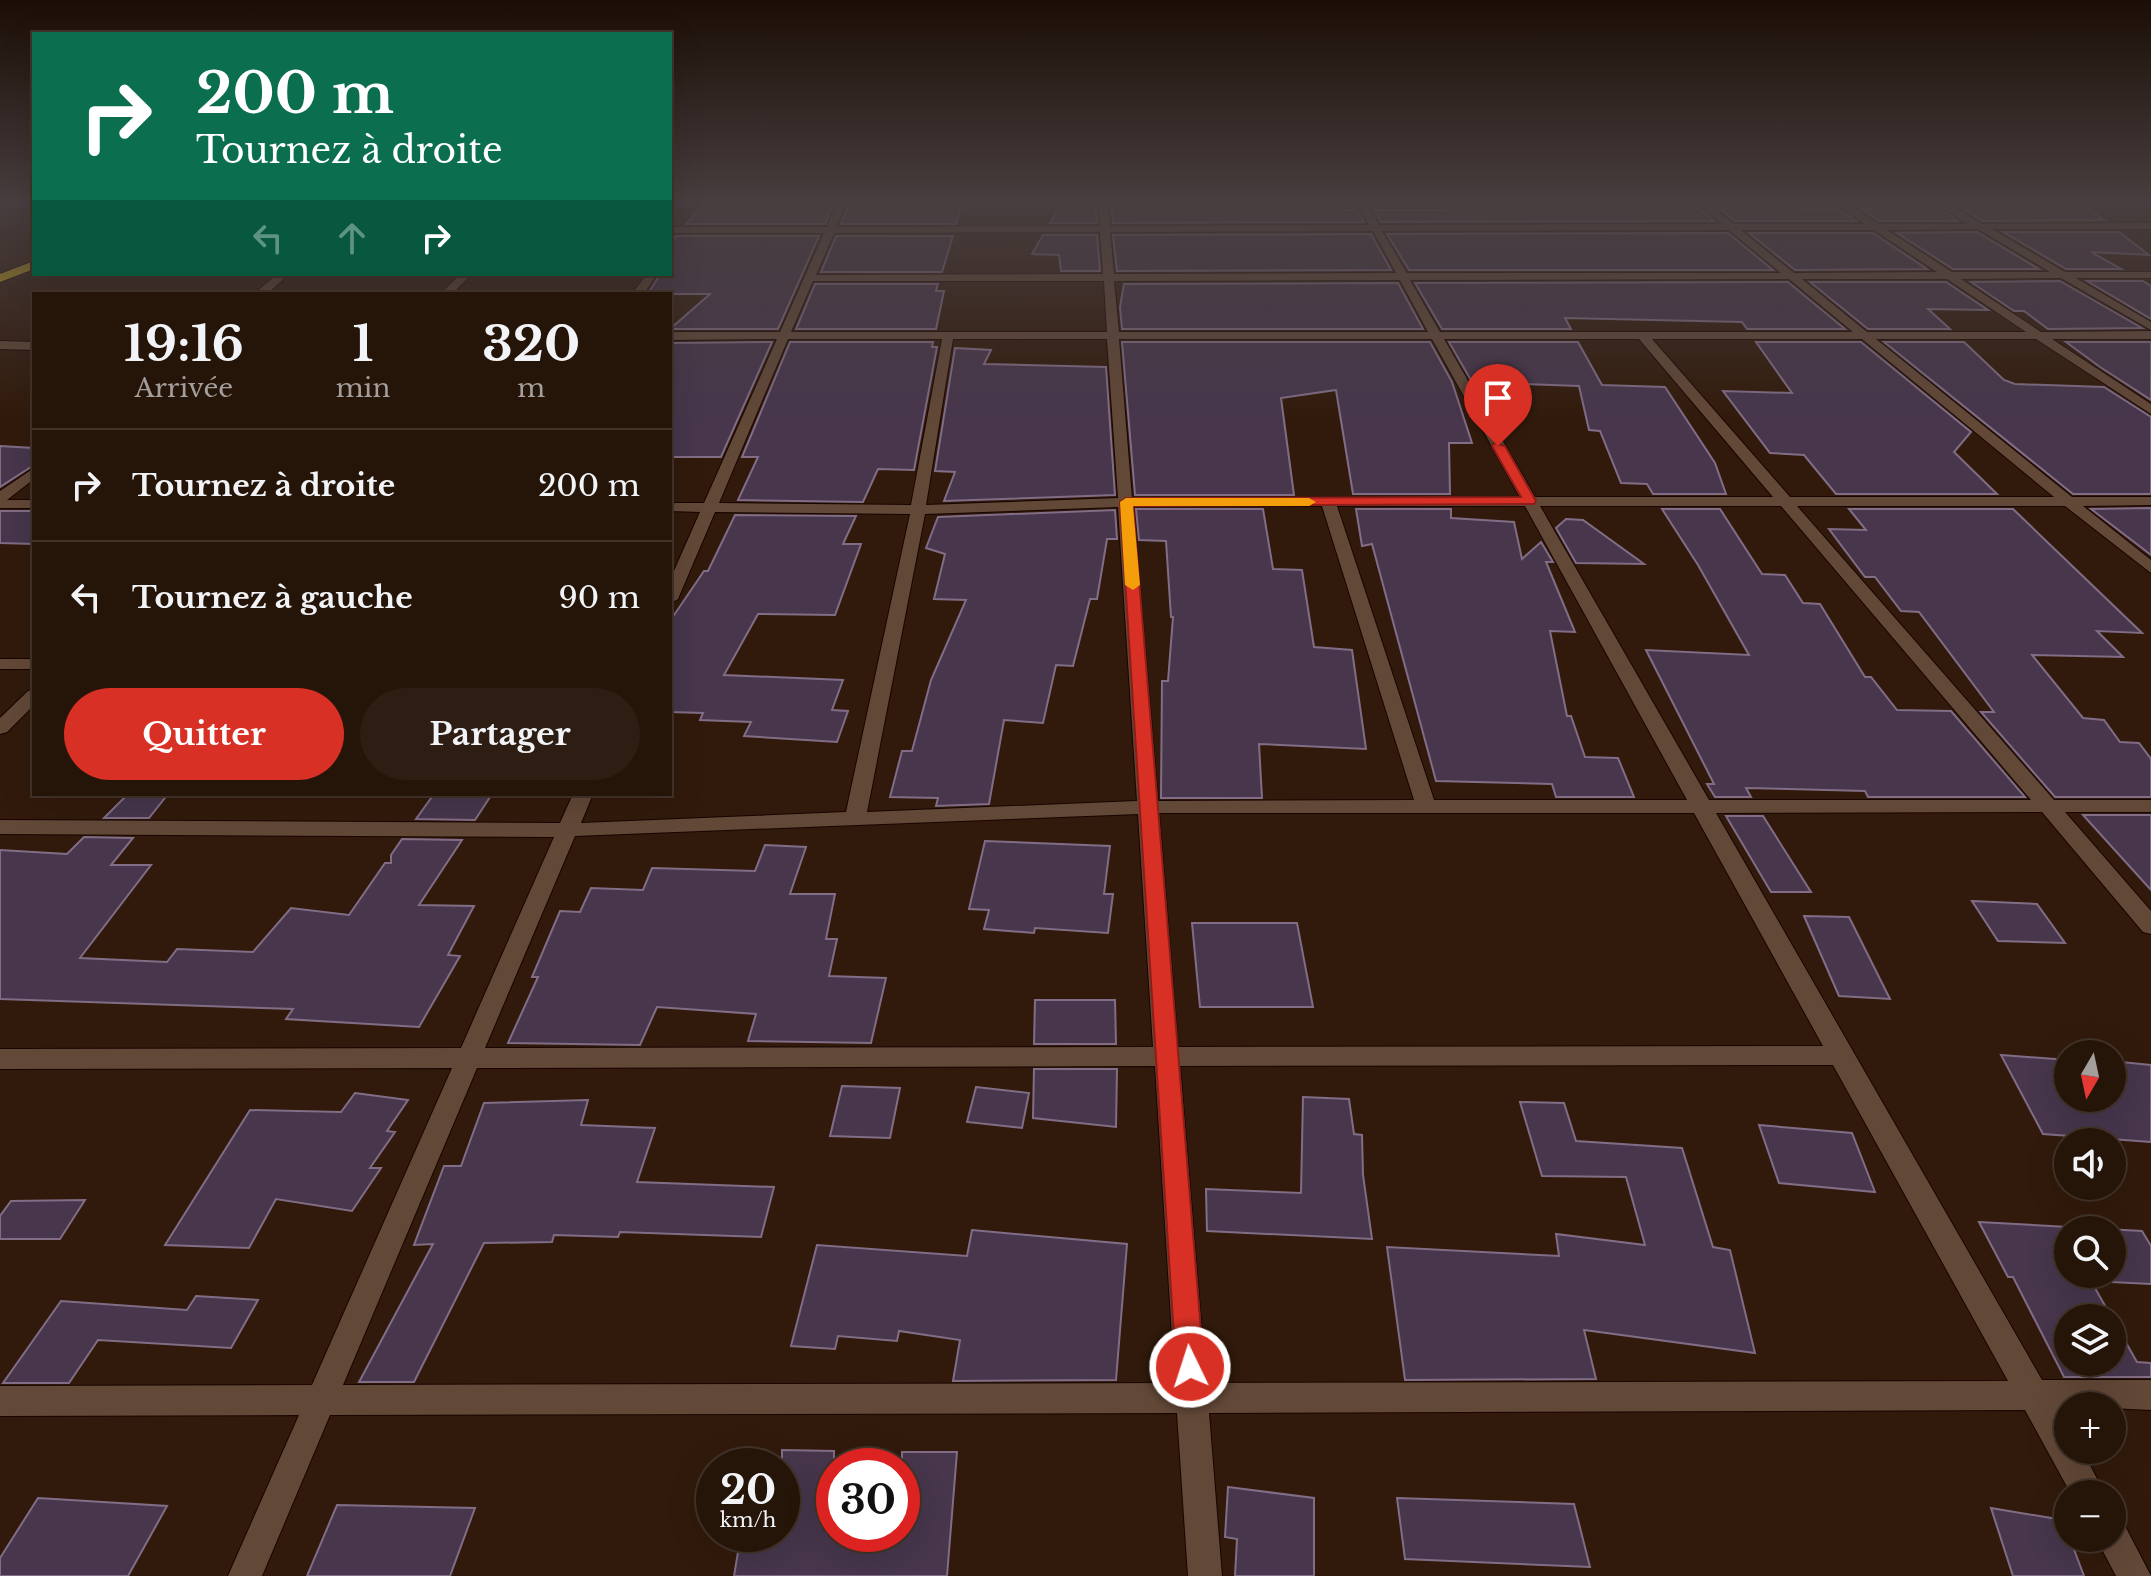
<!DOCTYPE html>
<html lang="fr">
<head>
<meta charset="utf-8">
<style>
	:root { --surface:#251408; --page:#2d1d12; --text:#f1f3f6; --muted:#a39e9c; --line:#423329; --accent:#d93025 }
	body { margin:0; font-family:"Libre Baskerville",serif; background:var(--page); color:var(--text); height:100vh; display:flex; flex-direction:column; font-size:30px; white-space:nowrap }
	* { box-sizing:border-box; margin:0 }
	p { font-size:26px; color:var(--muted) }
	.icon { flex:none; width:44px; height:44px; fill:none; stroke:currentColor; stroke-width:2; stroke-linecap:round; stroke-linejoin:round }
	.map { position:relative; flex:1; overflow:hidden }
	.drawer { position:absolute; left:32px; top:292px; width:640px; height:504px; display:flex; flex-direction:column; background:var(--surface); border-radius:0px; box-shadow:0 8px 32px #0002,0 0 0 2px var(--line) }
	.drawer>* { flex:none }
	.banner { position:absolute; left:32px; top:32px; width:640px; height:244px; border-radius:0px; box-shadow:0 8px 32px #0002,0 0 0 2px var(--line); background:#0b6e4f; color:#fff; overflow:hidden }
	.needle { width:52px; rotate:189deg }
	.buttons { position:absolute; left:2054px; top:1040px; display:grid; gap:16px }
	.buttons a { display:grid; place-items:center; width:72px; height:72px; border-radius:50%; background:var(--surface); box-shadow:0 8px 32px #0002,0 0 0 2px var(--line); font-size:40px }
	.speed { position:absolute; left:696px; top:1448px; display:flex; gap:16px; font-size:40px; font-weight:700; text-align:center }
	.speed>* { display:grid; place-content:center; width:104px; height:104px; border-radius:50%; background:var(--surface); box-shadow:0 8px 32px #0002,0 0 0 2px var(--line); line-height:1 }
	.speed small { font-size:20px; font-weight:400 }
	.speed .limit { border:12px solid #d22; background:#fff; color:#111 }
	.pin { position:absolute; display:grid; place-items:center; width:68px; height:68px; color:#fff; margin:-82px -34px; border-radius:50% 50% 50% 0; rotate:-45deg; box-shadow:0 0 8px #0007 }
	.pin .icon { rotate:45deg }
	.me { position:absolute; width:88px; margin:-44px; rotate:356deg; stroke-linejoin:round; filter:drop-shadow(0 0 6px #0008) }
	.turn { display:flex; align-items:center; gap:28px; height:168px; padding:0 32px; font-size:36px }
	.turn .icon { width:104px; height:104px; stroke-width:2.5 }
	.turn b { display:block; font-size:56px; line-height:68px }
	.lanes { display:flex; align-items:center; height:76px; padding:0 32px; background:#0003; justify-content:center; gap:40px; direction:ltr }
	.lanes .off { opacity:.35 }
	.eta { display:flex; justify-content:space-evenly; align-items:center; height:136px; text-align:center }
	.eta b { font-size:48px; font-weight:700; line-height:56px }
	.button { display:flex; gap:16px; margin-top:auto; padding:16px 32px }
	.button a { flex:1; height:92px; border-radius:48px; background:var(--accent); color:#fff; font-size:32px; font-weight:700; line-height:92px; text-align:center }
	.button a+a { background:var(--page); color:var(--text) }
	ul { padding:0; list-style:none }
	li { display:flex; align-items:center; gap:24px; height:112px; padding:0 32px; border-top:2px solid var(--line) }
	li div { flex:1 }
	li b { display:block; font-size:30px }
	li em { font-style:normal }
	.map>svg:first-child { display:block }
	.building { fill:#47364c; stroke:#816d86; stroke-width:2; fill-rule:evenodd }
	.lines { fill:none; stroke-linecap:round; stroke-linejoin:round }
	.street-casing { stroke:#180500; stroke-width:2 }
	.highway-casing { stroke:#180500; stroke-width:2 }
	.street { fill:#624837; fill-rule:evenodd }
	.highway { fill:#c9a918; fill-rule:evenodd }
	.route { fill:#d93025; stroke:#8d1f18; stroke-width:2 }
	.slow { fill:#f59e0b }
</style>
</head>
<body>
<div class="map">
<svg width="2151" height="1576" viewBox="0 0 2151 1576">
	<rect width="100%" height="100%" fill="#311a0b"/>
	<!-- building -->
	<g class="building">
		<polygon points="707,200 835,200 825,224 686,224"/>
		<polygon points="851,200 963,200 956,224 841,224"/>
		<polygon points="1115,200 1340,200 1340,210 1357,210 1364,222 1113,223 1111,202"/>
		<polygon points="1438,200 1672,200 1678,207 1698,208 1714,221 1381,222 1374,210 1446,210"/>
		<polygon points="1878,200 1927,200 1958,221 1879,221 1862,209 1891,210"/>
		<polygon points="1948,200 2078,200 2104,220 1983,221"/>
		<polygon points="1063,201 1095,202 1097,223 1050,223"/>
		<polygon points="1719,208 1839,209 1856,221 1735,221"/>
		<polygon points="1977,232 2039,269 1953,269 1897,233"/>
		<polygon points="2003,232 2119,232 2149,255 2091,252 2121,269 2066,269"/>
		<polygon points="1728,233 1773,270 1409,270 1387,234"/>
		<polygon points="1749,233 1873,233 1927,269 1795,270"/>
		<polygon points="1371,234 1391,270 1117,271 1113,235"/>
		<polygon points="1043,235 1097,235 1100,271 1061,271 1059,255 1032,254"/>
		<polygon points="676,236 819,236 778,329 670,329 710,294 648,294 660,274 670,274 670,243"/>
		<polygon points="836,236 953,236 942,272 821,272"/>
		<polygon points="2060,281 2142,328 2048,329 2024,311 2014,311 1971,282"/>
		<polygon points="2087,281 2143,281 2151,286 2151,319"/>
		<polygon points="1788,282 1845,329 1747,329 1742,322 1565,318 1571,329 1442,329 1415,283"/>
		<polygon points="1810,282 1946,282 1988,310 1928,309 1950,329 1868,329"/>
		<polygon points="1398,283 1423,329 1122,329 1120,307 1124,284"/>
		<polygon points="815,284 938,284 936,291 944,291 936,329 796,329"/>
		<polygon points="772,342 721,457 670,457 670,343"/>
		<polygon points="790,342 933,342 932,347 937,347 914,470 878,469 863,502 738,500 758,457 742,457"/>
		<polygon points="1122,342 1430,342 1452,382 1472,443 1449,443 1450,494 1353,494 1336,390 1281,398 1294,495 1135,495"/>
		<polygon points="1449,342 1578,342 1602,385 1665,387 1715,463 1726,494 1653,494 1647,484 1621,483 1600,431 1589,430 1579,386 1472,382"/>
		<polygon points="1756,342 1861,342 1971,432 1954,452 1997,494 1836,494 1804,455 1770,453 1723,391 1792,393"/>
		<polygon points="1884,342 1964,342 2004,380 2015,384 2104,387 2151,417 2151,494 2073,494"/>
		<polygon points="2066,342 2151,342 2151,400 2100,367"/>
		<polygon points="955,348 991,350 984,364 1106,367 1115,495 944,501 955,472 935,471"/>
		<polygon points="0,446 34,448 34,465 0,487"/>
		<polygon points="2151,508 2151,555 2091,509"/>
		<polygon points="1136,509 1263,509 1273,569 1302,570 1314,647 1352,650 1366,749 1259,744 1262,798 1161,798 1162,681 1168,681 1173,617 1171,617 1166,541 1139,540"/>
		<polygon points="1356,509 1451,509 1451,518 1514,522 1522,559 1541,542 1553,562 1546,562 1575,632 1550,631 1567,716 1571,716 1585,757 1618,758 1634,797 1556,797 1552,784 1436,781 1372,544 1362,546"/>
		<polygon points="1662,509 1720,509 1762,574 1785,575 1803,603 1820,604 1865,677 1871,677 1897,710 1951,711 2025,797 1868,797 1865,791 1746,788 1751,797 1715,797 1707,784 1714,784 1646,650 1749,655 1698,565"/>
		<polygon points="1849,509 2013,509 2142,633 2097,631 2123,657 2032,655 2083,718 2104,720 2120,742 2139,743 2151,759 2151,797 2055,797 1981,712 1994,712 1919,612 1901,611 1875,577 1865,577 1829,529 1866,530"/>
		<polygon points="1115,510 1117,539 1107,539 1097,599 1090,599 1073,666 1056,665 1043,723 1004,720 989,804 936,806 938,798 890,797 902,751 912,751 931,680 966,600 934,599 945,554 926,548 938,517"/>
		<polygon points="0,511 34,511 34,544 0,543"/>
		<polygon points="735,515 856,516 843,544 861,544 835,615 758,614 724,675 843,680 832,710 848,711 837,742 744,736 751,722 700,720 703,713 670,712 670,621 704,571 708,571"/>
		<polygon points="1566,519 1583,520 1644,564 1576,563 1556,528"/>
		<polygon points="128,794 168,794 149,818 104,818"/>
		<polygon points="434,794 492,794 475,820 416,819"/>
		<polygon points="2083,815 2151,815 2151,890"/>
		<polygon points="1726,816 1763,816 1811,892 1771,892"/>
		<polygon points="84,837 133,838 111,865 151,865 80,958 167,962 177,949 253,952 291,908 349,915 385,863 391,863 391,855 402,839 462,840 419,905 474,906 448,955 460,956 419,1027 286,1019 293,1009 0,999 0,850 67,854"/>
		<polygon points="985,841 1110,846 1104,894 1113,894 1108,933 1035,928 1034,933 984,929 989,910 969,909"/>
		<polygon points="765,845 806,847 790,894 835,894 826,939 837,939 829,976 886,978 871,1043 748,1041 756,1014 657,1007 640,1045 508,1043 538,977 532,977 560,911 580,912 591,888 643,890 652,868 755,871"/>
		<polygon points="1972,901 2037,904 2065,943 1998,941"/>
		<polygon points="1804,916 1849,917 1890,999 1839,996"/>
		<polygon points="1192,923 1297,923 1313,1007 1200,1007"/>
		<polygon points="1035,1000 1115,1000 1116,1044 1034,1044"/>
		<polygon points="2001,1055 2068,1060 2068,1098 2112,1098 2112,1061 2151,1065 2151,1142 2043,1134"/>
		<polygon points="1034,1069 1117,1069 1116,1127 1033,1118"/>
		<polygon points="842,1086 900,1088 890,1138 830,1136"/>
		<polygon points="976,1087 1029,1093 1022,1128 967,1122"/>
		<polygon points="355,1093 408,1100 387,1131 395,1132 370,1168 381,1168 352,1211 276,1199 249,1248 165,1245 250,1110 341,1112"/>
		<polygon points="1303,1097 1349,1099 1354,1134 1362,1135 1363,1175 1372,1239 1207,1231 1206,1189 1301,1193"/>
		<polygon points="588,1100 581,1125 655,1128 637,1182 774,1187 761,1237 620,1232 618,1237 554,1235 552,1242 484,1243 414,1382 359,1382 433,1244 414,1245 444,1166 461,1166 484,1103"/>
		<polygon points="1520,1102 1564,1103 1576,1141 1682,1148 1713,1247 1730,1250 1755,1353 1584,1330 1596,1379 1405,1380 1387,1247 1559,1256 1556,1234 1645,1245 1626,1177 1542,1176"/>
		<polygon points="1759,1125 1852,1133 1875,1192 1779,1183"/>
		<polygon points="85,1200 60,1239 0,1239 0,1216 11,1201"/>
		<path d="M 1979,1222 L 2142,1231 L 2151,1246 L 2151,1284 L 2091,1281 L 2137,1362 L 2151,1363 L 2151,1377 L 2064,1377 L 2013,1277 L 2008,1277 ZM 2068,1230 L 2112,1230 L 2112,1274 L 2068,1274 ZM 2068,1318 L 2112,1318 L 2112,1362 L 2068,1362 Z"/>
		<polygon points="972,1230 1127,1244 1116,1380 953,1381 960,1340 899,1331 897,1341 838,1336 835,1349 791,1346 817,1245 967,1256"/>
		<polygon points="196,1296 258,1300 231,1348 98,1340 69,1383 3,1383 61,1301 187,1310"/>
		<polygon points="782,1450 834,1451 834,1534 902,1534 902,1452 957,1452 947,1576 734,1576 741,1534 782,1534"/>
		<polygon points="1228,1487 1314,1498 1314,1576 1235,1576 1237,1539 1225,1537"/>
		<polygon points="38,1498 167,1506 128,1576 0,1576 0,1558"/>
		<polygon points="1397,1498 1574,1504 1590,1567 1405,1559"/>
		<polygon points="337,1505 475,1508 450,1576 307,1576"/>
		<polygon points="1991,1508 2063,1520 2084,1576 2013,1576"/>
	</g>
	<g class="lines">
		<!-- street casing -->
		<g class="street-casing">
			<g id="street">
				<path d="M 838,200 L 848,200 L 836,227 L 1100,226 L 1098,200 L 1108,200 L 1110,226 L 1369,225 L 1355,200 L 1365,200 L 1379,225 L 1722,224 L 1693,200 L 1704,200 L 1734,224 L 1865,224 L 1831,200 L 1843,200 L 1878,224 L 1968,224 L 1930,200 L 1942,200 L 1982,224 L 2151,223 L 2151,229 L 1992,229 L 2065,272 L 2151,272 L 2151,278 L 2076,278 L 2151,322 L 2151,330 L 2061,278 L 1961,279 L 2041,332 L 2151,331 L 2151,339 L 2052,339 L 2151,404 L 2151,414 L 2036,339 L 1876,339 L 2072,497 L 2151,497 L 2151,505 L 2083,506 L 2151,560 L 2151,573 L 2065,506 L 1797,506 L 2054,800 L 2151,800 L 2151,812 L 2065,812 L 2151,911 L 2151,934 L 2143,932 L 2042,812 L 1716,813 L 2042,1380 L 2151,1380 L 2151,1410 L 2068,1406 L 2068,1410 L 2059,1410 L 2068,1426 L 2068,1450 L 2082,1450 L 2105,1494 L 2071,1494 L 2025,1410 L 1209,1413 L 1222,1576 L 1188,1576 L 1177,1413 L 330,1415 L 262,1576 L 228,1576 L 299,1415 L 0,1416 L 0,1386 L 312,1385 L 452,1068 L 0,1069 L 0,1049 L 461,1048 L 554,837 L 0,834 L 0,820 L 560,823 L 573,794 L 593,794 L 581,823 L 846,812 L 910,514 L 715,512 L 678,599 L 670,604 L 670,580 L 700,512 L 670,511 L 670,503 L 704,503 L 777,339 L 670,340 L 670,332 L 780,332 L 824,233 L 670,233 L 670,227 L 827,227 ZM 1978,229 L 2050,272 L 1952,272 L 1887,230 ZM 1729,230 L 1781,273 L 1407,273 L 1382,231 ZM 1741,230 L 1874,230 L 1937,272 L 1794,273 ZM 1373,231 L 1396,273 L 1114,274 L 1110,232 ZM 1100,232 L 1103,274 L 816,275 L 834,233 ZM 1789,279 L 1853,332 L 1440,332 L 1410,280 ZM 1802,279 L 1947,279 L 2026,332 L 1867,332 ZM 1400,280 L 1428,332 L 1119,332 L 1114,281 ZM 813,281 L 1104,281 L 1107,332 L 791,332 ZM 788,339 L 942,339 L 911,505 L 719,503 ZM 953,339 L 1107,339 L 1118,498 L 926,505 ZM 1119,339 L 1432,339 L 1520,497 L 1132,498 ZM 1444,339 L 1639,339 L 1773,497 L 1535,497 ZM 1652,339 L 1862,339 L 2054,497 L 1790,497 ZM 1133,506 L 1322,506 L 1414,800 L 1158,801 ZM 1337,506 L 1525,506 L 1687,800 L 1434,800 ZM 1540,506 L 1781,506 L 2031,800 L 1709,800 ZM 1118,507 L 1137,801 L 867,812 L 925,514 ZM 1159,813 L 1694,813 L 1823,1046 L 1178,1047 ZM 1138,814 L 1153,1047 L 485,1048 L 575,836 ZM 1833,1065 L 2008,1381 L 1206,1383 L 1180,1066 ZM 1155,1066 L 1175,1383 L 343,1385 L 477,1068 Z"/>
				<polygon points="277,274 289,274 267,294 254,294"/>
				<polygon points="461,274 472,274 452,294 440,294"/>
				<polygon points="647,274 657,274 644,294 632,294"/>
				<polygon points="0,341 34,342 34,350 0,349"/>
				<polygon points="34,468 34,479 7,500 34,500 34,508 0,508 0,491"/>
				<rect x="0" y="659" width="34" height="10"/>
				<polygon points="34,690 34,705 7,732 0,734 0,718 28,691"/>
				<polygon points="2112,1519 2124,1524 2151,1576 2116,1576 2096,1538 2112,1538"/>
			</g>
		</g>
		<!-- highway casing -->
		<g class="highway-casing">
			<polygon id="highway" points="34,261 34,269 0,282 0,274"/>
		</g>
		<!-- street -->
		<use href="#street" class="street"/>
		<!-- highway -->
		<use href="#highway" class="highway"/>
	</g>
	<!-- sky -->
	<linearGradient id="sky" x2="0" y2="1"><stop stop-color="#1b0e06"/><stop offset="0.48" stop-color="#483e3f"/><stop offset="1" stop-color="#483e3f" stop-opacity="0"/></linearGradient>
	<rect width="2151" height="421" fill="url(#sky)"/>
	<!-- route -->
	<polygon class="route" points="1494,443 1505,446 1536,501 1534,504 1133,506 1204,1367 1200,1376 1190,1380 1180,1376 1176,1367 1120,502 1126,498 1521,497 1492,446"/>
	<!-- slow -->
	<polygon class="slow" points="1126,498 1309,498 1316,502 1309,506 1133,506 1140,585 1133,590 1125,585 1120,502"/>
</svg>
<div class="buttons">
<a><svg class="needle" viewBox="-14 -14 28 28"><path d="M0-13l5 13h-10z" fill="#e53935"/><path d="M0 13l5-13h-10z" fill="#a39e9c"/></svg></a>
<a><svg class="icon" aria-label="sound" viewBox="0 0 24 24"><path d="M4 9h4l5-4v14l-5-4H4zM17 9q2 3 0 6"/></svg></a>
<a><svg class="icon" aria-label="search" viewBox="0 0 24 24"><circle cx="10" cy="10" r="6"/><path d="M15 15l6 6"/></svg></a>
<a><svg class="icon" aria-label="layers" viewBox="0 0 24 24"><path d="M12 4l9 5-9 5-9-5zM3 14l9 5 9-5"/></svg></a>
<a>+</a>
<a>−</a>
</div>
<div class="speed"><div>20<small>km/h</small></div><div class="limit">30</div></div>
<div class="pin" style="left:1498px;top:446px;background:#d93025"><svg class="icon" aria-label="arrive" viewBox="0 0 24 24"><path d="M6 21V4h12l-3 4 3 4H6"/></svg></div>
<svg class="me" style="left:1190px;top:1367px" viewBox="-20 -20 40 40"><circle r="17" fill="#d93025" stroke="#fff" stroke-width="3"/><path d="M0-11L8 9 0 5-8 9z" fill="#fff"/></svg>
<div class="banner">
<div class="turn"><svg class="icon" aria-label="right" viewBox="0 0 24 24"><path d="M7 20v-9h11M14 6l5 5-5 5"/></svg><div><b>200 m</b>Tournez à droite</div></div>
<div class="lanes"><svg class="icon off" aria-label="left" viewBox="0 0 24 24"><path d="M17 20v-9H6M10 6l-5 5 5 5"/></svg><svg class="icon off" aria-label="ahead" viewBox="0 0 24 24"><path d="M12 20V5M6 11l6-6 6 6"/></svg><svg class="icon" aria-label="right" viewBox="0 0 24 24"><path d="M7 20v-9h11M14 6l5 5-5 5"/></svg></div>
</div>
<section class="drawer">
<div class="eta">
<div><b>19:16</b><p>Arrivée</p></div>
<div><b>1</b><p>min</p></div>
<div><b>320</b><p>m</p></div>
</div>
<ul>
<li><svg class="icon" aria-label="right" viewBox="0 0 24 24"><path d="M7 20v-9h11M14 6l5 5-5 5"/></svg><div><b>Tournez à droite</b></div><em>200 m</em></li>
<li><svg class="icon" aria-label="left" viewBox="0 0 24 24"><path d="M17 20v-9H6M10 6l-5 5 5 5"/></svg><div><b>Tournez à gauche</b></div><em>90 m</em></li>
</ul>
<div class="button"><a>Quitter</a><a>Partager</a></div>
</section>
</div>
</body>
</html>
